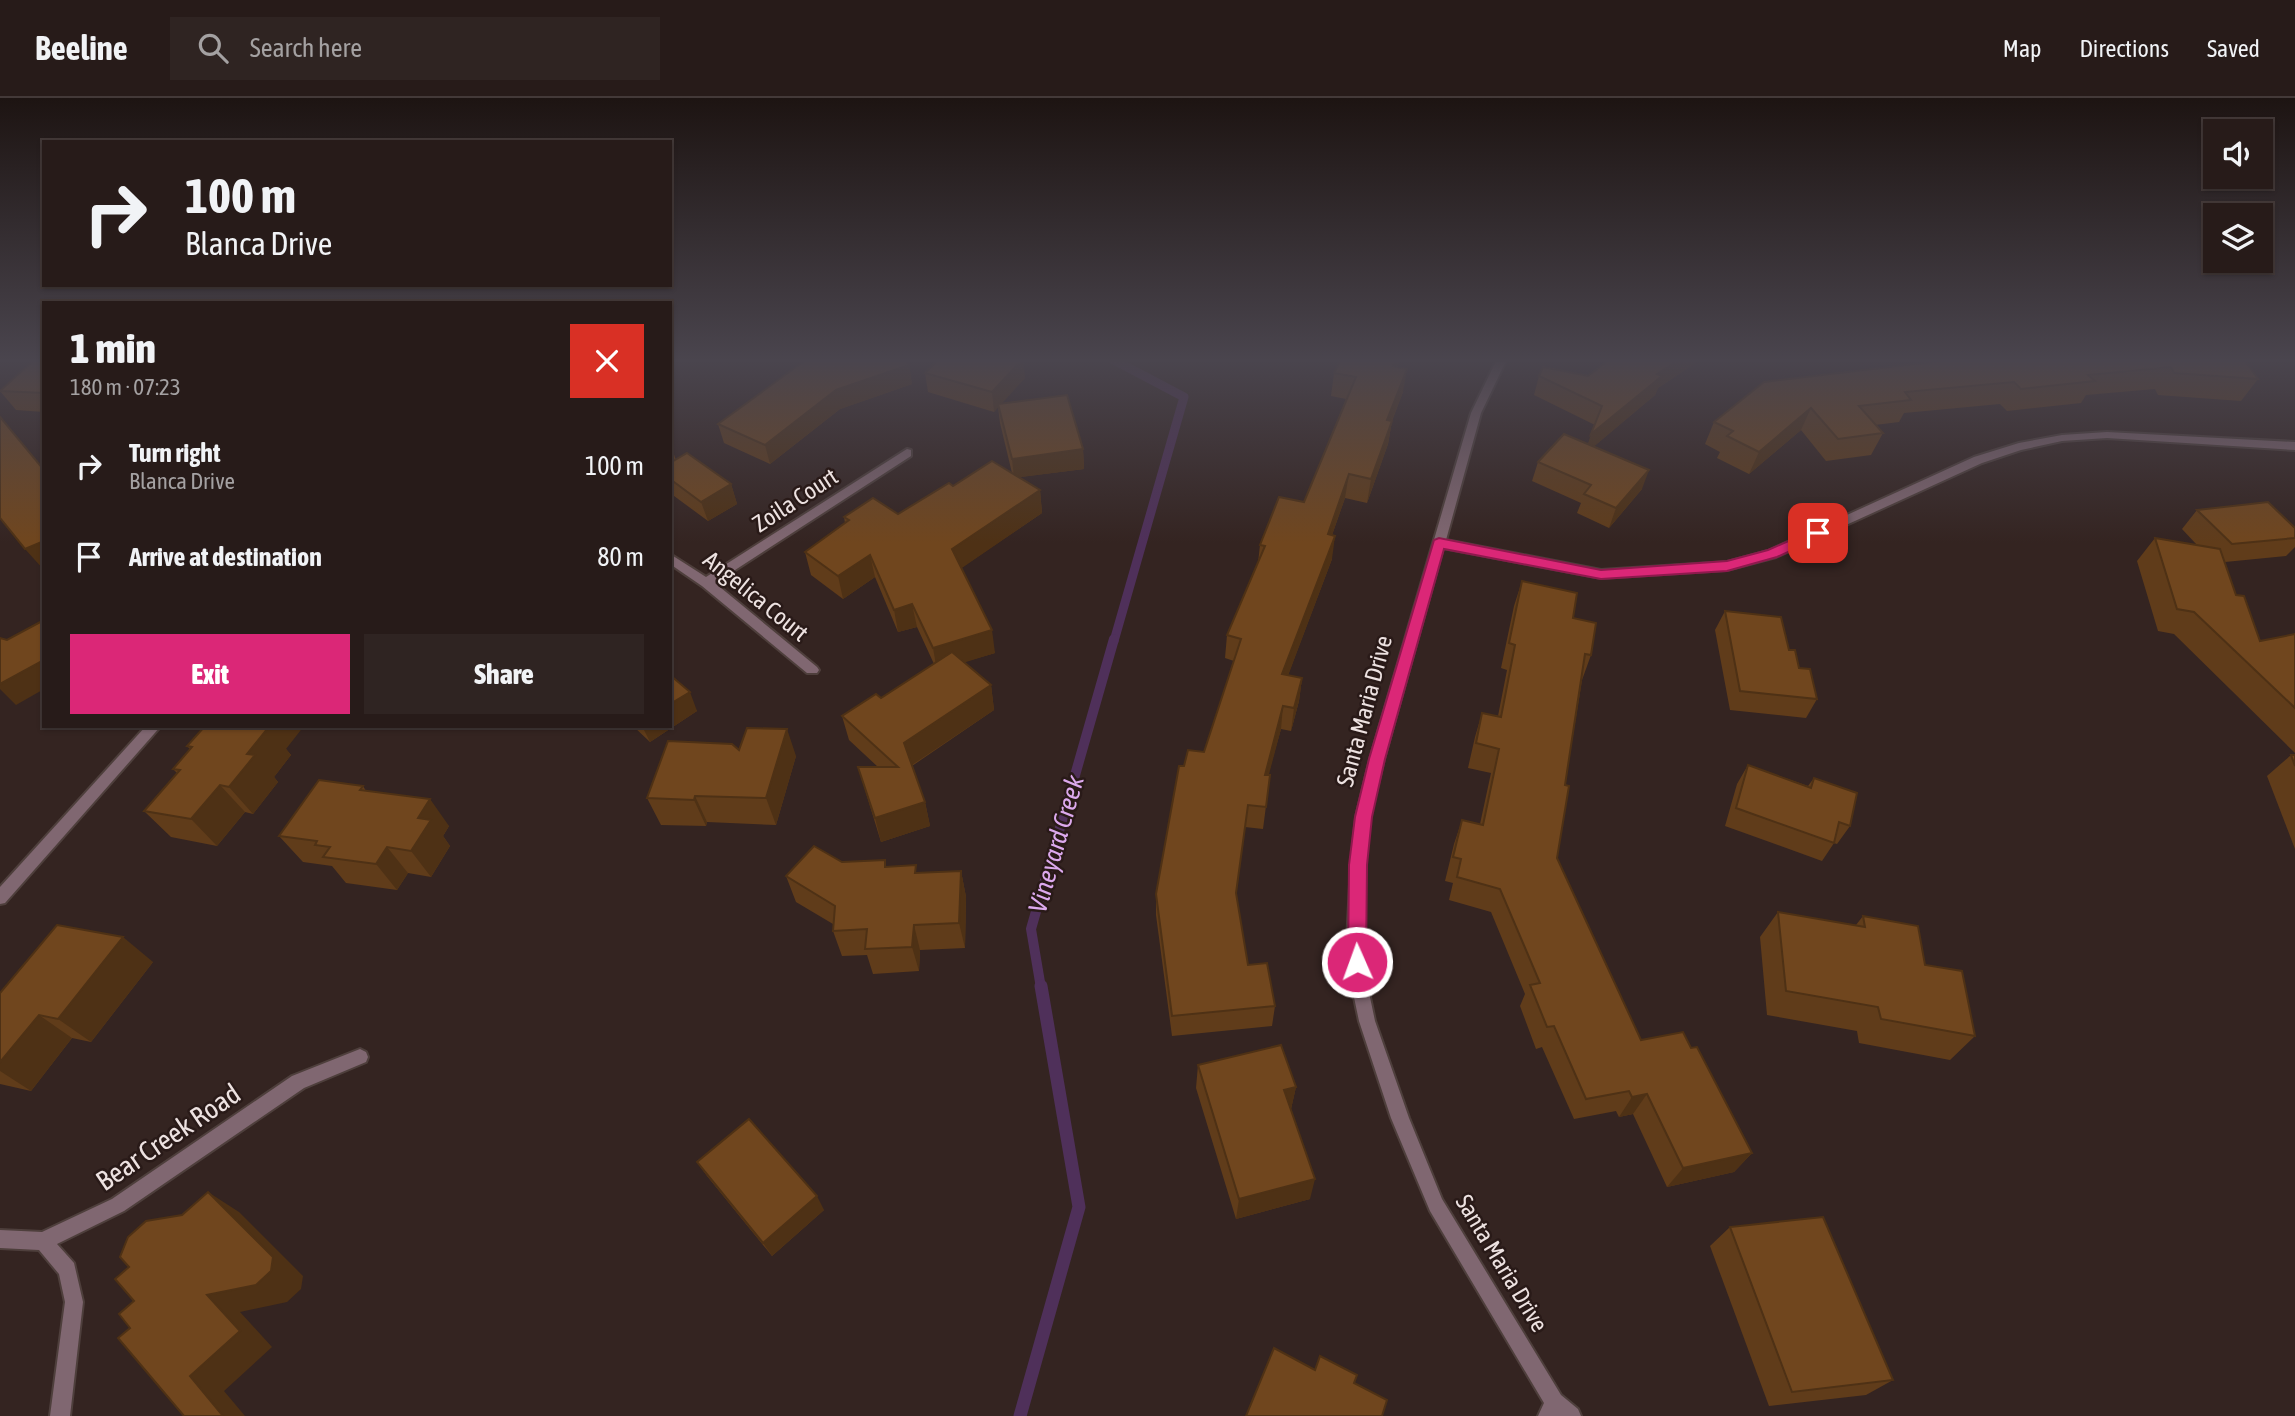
<!DOCTYPE html>
<html lang="en">
<head>
<meta charset="utf-8">
<style>
	:root { --surface:#271b19; --page:#2f2422; --text:#f1f3f6; --muted:#a4a1a2; --line:#433938; --accent:#db2777 }
	body { margin:0; font-family:"Asap Condensed",sans-serif; background:var(--page); color:var(--text); height:100vh; display:flex; flex-direction:column; font-size:26px; white-space:nowrap }
	* { box-sizing:border-box; margin:0 }
	p { font-size:23px; color:var(--muted) }
	.icon { flex:none; width:38px; height:38px; fill:none; stroke:currentColor; stroke-width:2; stroke-linecap:round; stroke-linejoin:round }
	.map { position:relative; flex:1; overflow:hidden }
	.drawer { position:absolute; left:42px; top:203px; width:630px; height:427px; display:flex; flex-direction:column; background:var(--surface); border-radius:0px; box-shadow:0 2px 5px #0004,0 0 0 2px var(--line) }
	.drawer>* { flex:none }
	.top-card { position:absolute; left:42px; top:42px; width:630px; height:147px; border-radius:0px; box-shadow:0 2px 5px #0004,0 0 0 2px var(--line); background:#271b19; color:var(--text); overflow:hidden }
	.tools { position:absolute; left:2203px; top:21px; display:grid; gap:14px }
	.tools a { display:grid; place-items:center; width:70px; height:70px; border-radius:0px; background:var(--surface); box-shadow:0 2px 5px #0004,0 0 0 2px var(--line); font-size:35px }
	.pin { position:absolute; display:grid; place-items:center; width:60px; height:60px; color:#fff; margin:-30px; border-radius:14px; box-shadow:0 4px 10px #0006 }
	.me { position:absolute; width:77px; margin:-38px; rotate:358deg; stroke-linejoin:round; filter:drop-shadow(0 0 5px #0008) }
	.turn { display:flex; align-items:center; gap:24px; height:147px; padding:0 28px; font-size:32px }
	.turn .icon { width:91px; height:91px; stroke-width:2.5 }
	.turn b { display:block; font-size:49px; line-height:60px }
	.round { display:grid; place-items:center; flex:none; width:74px; height:74px; border-radius:0px; background:var(--page) }
	.overview { display:flex; align-items:center; justify-content:space-between; height:119px; padding:0 28px }
	h1 { font-size:42px; font-weight:800; line-height:52px }
	.cta { display:flex; gap:14px; margin-top:auto; padding:14px 28px }
	.cta a { flex:1; height:80px; border-radius:0px; background:var(--accent); color:#fff; font-size:28px; font-weight:800; line-height:80px; text-align:center }
	.cta a+a { background:var(--page); color:var(--text) }
	ul { padding:0; list-style:none }
	li { display:flex; align-items:center; gap:21px; height:91px; padding:0 28px }
	li div { flex:1 }
	li b { display:block; font-size:26px }
	li em { font-style:normal }
	header { display:flex; align-items:center; gap:42px; box-sizing:border-box; height:98px; padding:0 35px; background:var(--surface); border-bottom:2px solid var(--line) }
	header strong { font-size:33px }
	nav { display:flex; gap:38px; margin-inline-start:auto; font-size:24px }
	.search { width:490px; height:63px; background:var(--page); display:flex; align-items:center; gap:18px; box-sizing:border-box; padding:0 24px; border-radius:0px; color:var(--muted); font-size:26px }
	.map>svg:first-child { display:block }
	.lines { fill:none; stroke-linecap:round; stroke-linejoin:round }
	.stream-far2 { stroke:#4f305a; stroke-width:9 }
	.stream-far1 { stroke:#4f305a; stroke-width:10 }
	.stream { stroke:#4f305a; stroke-width:13 }
	.minor-casing { stroke:#4e3f3c; stroke-width:4 }
	.minor { fill:#806771; fill-rule:evenodd }
	.wall { fill:#603c1a }
	.shaded-wall { fill:#4e3115 }
	.building { fill:#70461e; stroke:#4e3115; stroke-width:2 }
	.route { fill:#db2777; stroke:#8e194d; stroke-width:2 }
	.labels { text-anchor:middle; dominant-baseline:central; stroke-width:5; stroke-linejoin:round; paint-order:stroke }
	.street-label { font-size:24px; fill:#ede2e1; stroke:#291a18 }
	.water-label { font-size:26px; font-style:italic; fill:#dca9ed; stroke:#291a18 }
	.near-street-label { font-size:28px; fill:#ede2e1; stroke:#291a18 }
</style>
</head>
<body>
<header>
<strong>Beeline</strong>
<div class="search"><svg class="icon" aria-label="search" viewBox="0 0 24 24"><circle cx="10" cy="10" r="6"/><path d="M15 15l6 6"/></svg>Search here</div>
<nav><a>Map</a><a>Directions</a><a>Saved</a></nav>
</header>
<div class="map">
<svg width="2295" height="1318" viewBox="0 0 2295 1318">
	<rect width="100%" height="100%" fill="#342421"/>
	<g class="lines">
		<!-- stream-far2 -->
		<polyline class="stream-far2" points="1112,261 1184,299 1114,543"/>
		<!-- stream-far1 -->
		<polyline class="stream-far1" points="1041,890 1031,831 1114,541"/>
		<!-- stream -->
		<polyline class="stream" points="1020,1318 1079,1109 1041,888"/>
		<!-- minor casing -->
		<g class="minor-casing">
			<g id="minor">
				<polygon points="1497,261 1507,261 1481,315 1446,442 1601,472 1727,464 1768,453 1974,359 2019,345 2062,337 2107,334 2295,344 2295,352 2107,340 2062,343 2021,352 1982,365 1776,459 1727,472 1601,480 1443,450 1384,661 1370,719 1365,767 1363,844 1367,885 1375,923 1409,1020 1442,1101 1561,1297 1578,1311 1581,1318 1538,1318 1544,1305 1430,1113 1391,1020 1359,923 1351,885 1347,844 1351,767 1356,719 1370,661 1471,315"/>
				<polygon points="907,351 911,352 911,358 715,485 817,569 819,572 817,575 807,575 702,488 670,466 670,456 706,479"/>
				<polygon points="146,628 161,628 5,805 0,806 0,789"/>
				<polygon points="360,951 366,954 368,959 366,964 304,990 124,1113 57,1146 74,1165 83,1204 70,1318 50,1318 65,1204 59,1176 39,1152 0,1150 0,1132 42,1134 112,1101 292,978"/>
			</g>
		</g>
		<!-- minor -->
		<use href="#minor" class="minor"/>
	</g>
	<!-- wall -->
	<g class="wall">
		<polygon points="44,261 44,314 16,312 0,293"/>
		<polygon points="2244,261 2258,281 2241,303 2158,297 2155,291 2086,297 2081,305 2007,313 2000,306 1904,315 1899,324 1875,327 1883,335 1871,357 1826,363 1801,332 1749,376 1717,360 1720,354 1705,346 1714,324 1764,284"/>
		<polygon points="1694,266 1658,290 1655,297 1593,349 1642,391 1609,430 1577,415 1581,405 1532,383 1538,364 1588,346 1595,327 1534,297 1539,278 1588,278"/>
		<polygon points="909,267 912,286 840,311 770,366 724,345 718,326"/>
		<polygon points="1398,269 1403,294 1392,323 1388,346 1367,405 1345,400 1332,437 1332,461 1288,577 1302,580 1299,603 1291,633 1281,631 1268,677 1270,677 1263,731 1245,729 1236,798 1248,867 1275,908 1272,928 1172,938 1156,817 1156,796 1184,668 1204,654 1234,563 1225,560 1227,537 1258,465 1260,447 1304,404 1346,301 1331,298 1334,275"/>
		<polygon points="925,275 1025,280 1001,305 1083,351 1084,371 1019,379 1040,392 1042,415 961,470 995,555 964,564 991,587 994,612 912,668 925,704 930,728 881,744 858,669 878,669 849,642 842,618 881,600 934,566 917,529 898,534 875,479 843,501 811,477 805,454 845,425 844,419 898,416 953,388 1012,375 1000,325 998,309 994,314 928,294"/>
		<polygon points="670,345 676,362 731,386 737,406 708,423 670,395 670,365 675,362 670,361"/>
		<polygon points="2197,412 2295,430 2295,449 2286,458 2225,464 2236,497 2260,543 2295,536 2295,655 2174,536 2158,533 2137,463 2155,440 2197,447 2182,431"/>
		<polygon points="1522,483 1573,520 1591,557 1582,582 1565,687 1557,760 1641,942 1691,950 1752,1055 1734,1074 1667,1089 1633,1016 1619,1019 1616,1013 1574,1021 1542,949 1536,951 1520,908 1525,896 1491,814 1449,802 1453,785 1445,783 1454,746 1462,722 1480,726 1491,675 1468,670 1475,639 1482,615 1498,618 1507,572 1501,570 1514,508"/>
		<polygon points="1725,513 1789,552 1817,601 1806,620 1730,612 1715,532"/>
		<polygon points="674,581 697,613 650,644 633,628 670,628"/>
		<polygon points="187,648 286,651 291,657 274,679 278,684 253,716 245,714 217,748 171,739 144,713 177,675 173,671 190,651"/>
		<polygon points="739,652 796,658 776,727 707,724 706,728 661,727 647,700"/>
		<polygon points="2291,657 2295,657 2295,751 2267,678"/>
		<polygon points="1748,667 1808,688 1814,680 1850,728 1837,746 1834,745 1822,763 1725,728 1737,686"/>
		<polygon points="363,688 366,693 449,728 443,738 450,748 431,779 408,775 397,792 346,785 332,768 303,764 279,738"/>
		<polygon points="842,764 887,769 918,775 961,773 966,799 965,850 920,852 919,873 873,876 867,857 842,858 833,833 833,826 796,804 786,778"/>
		<polygon points="1778,814 1856,827 1863,818 1925,867 1975,938 1950,962 1859,945 1857,933 1767,917 1760,839"/>
		<polygon points="153,864 91,944 72,940 31,993 0,986 0,895"/>
		<polygon points="1198,967 1296,989 1291,1011 1310,1101 1236,1121 1196,990"/>
		<polygon points="697,1064 824,1112 772,1158 707,1078"/>
		<polygon points="1730,1129 1893,1282 1866,1297 1769,1308 1710,1148"/>
	</g>
	<!-- shaded-wall -->
	<g class="shaded-wall">
		<polygon points="1023,261 1025,280 994,314 992,294"/>
		<polygon points="1396,261 1401,261 1389,291 1393,268"/>
		<polygon points="1680,261 1695,261 1694,266 1658,290 1655,297 1585,356 1591,336 1657,276"/>
		<polygon points="909,267 912,286 840,311 770,366 765,347 836,292"/>
		<polygon points="1407,271 1403,294 1383,345 1387,322"/>
		<polygon points="1811,310 1801,332 1749,376 1759,354"/>
		<polygon points="1392,323 1388,346 1367,405 1371,381"/>
		<polygon points="1083,351 1084,371 1014,380 1012,361"/>
		<polygon points="1649,372 1642,391 1609,430 1616,410"/>
		<polygon points="1349,376 1345,400 1324,460 1328,436"/>
		<polygon points="731,386 737,406 708,423 701,404"/>
		<polygon points="1040,392 1042,415 956,474 952,451"/>
		<polygon points="1335,438 1332,461 1280,599 1282,576"/>
		<polygon points="44,443 44,472 25,451"/>
		<polygon points="870,457 875,479 843,501 838,478"/>
		<polygon points="912,506 917,529 898,534 894,512"/>
		<polygon points="992,532 995,555 937,573 933,550"/>
		<polygon points="44,562 44,591 16,607 0,591 0,586"/>
		<polygon points="1302,580 1299,603 1291,633 1294,610"/>
		<polygon points="991,587 994,612 909,669 904,645"/>
		<polygon points="690,594 697,613 650,644 642,628 670,628 670,606"/>
		<polygon points="1283,608 1281,631 1263,699 1265,677"/>
		<polygon points="260,628 304,628 286,651 291,657 274,679 278,684 253,716 229,689 247,656"/>
		<polygon points="787,631 796,658 776,727 766,700"/>
		<polygon points="220,687 245,714 217,748 191,721"/>
		<polygon points="695,698 707,724 706,728 694,702"/>
		<polygon points="430,701 449,728 443,738 450,748 431,779 411,753 418,720"/>
		<polygon points="925,704 930,728 881,744 875,720"/>
		<polygon points="387,749 408,775 397,792 376,766"/>
		<polygon points="961,773 966,799 965,850 959,825"/>
		<polygon points="914,827 920,852 919,873 912,849"/>
		<polygon points="123,839 153,864 91,944 58,921"/>
		<polygon points="39,917 72,940 31,993 0,973 0,964"/>
		<polygon points="1296,989 1291,1011 1284,992"/>
		<polygon points="1647,996 1633,1016 1619,1019 1632,999"/>
		<polygon points="1752,1055 1734,1074 1667,1089 1683,1070"/>
		<polygon points="1315,1081 1310,1101 1236,1121 1239,1101"/>
		<polygon points="208,1094 239,1114 303,1178 301,1191 287,1204 240,1214 272,1249 224,1293 245,1318 223,1318 190,1278 207,1197"/>
		<polygon points="817,1098 824,1112 772,1158 763,1145"/>
	</g>
	<!-- building -->
	<g class="building">
		<polygon points="35,261 44,261 44,295 0,293"/>
		<polygon points="807,261 904,261 909,267 836,292 765,347 718,326"/>
		<polygon points="939,261 1023,261 992,294 925,275"/>
		<polygon points="1341,261 1396,261 1393,268 1407,271 1387,322 1392,323 1371,381 1349,376 1328,436 1335,438 1282,576 1302,580 1294,610 1283,608 1265,677 1270,677 1266,709 1248,707 1236,795 1248,867 1267,865 1275,908 1172,918 1156,796 1179,668 1184,668 1188,652 1204,654 1241,541 1227,537 1265,448 1260,447 1279,399 1304,404 1356,279 1334,275"/>
		<polygon points="1610,261 1680,261 1657,276 1662,278 1591,336 1602,308 1539,278 1543,269 1588,278"/>
		<polygon points="1957,261 2244,261 2258,281 2174,275 2171,269 2088,277 2095,283 2021,291 2014,284 1905,294 1911,302 1859,308 1883,335 1838,341 1811,310 1759,354 1727,338 1733,333 1714,324 1764,284"/>
		<polygon points="1067,297 1083,351 1012,361 998,306"/>
		<polygon points="0,319 44,372 44,443 25,451 0,420"/>
		<polygon points="1564,336 1649,372 1616,410 1584,396 1591,387 1538,364"/>
		<polygon points="687,355 731,386 701,404 670,381 670,365"/>
		<polygon points="992,363 1040,392 952,451 992,532 933,550 912,506 894,512 870,457 838,478 805,454 849,422 844,419 873,400 898,416 949,385 953,388"/>
		<polygon points="2268,404 2295,430 2295,440 2232,446 2197,412"/>
		<polygon points="2155,440 2220,451 2236,497 2244,498 2260,543 2295,536 2295,610 2194,514 2177,511"/>
		<polygon points="1522,483 1577,495 1573,520 1596,525 1591,557 1585,556 1565,687 1569,688 1557,760 1641,942 1683,934 1691,950 1697,949 1752,1055 1683,1070 1647,996 1632,999 1629,993 1586,1001 1554,928 1547,929 1530,887 1540,885 1500,791 1457,779 1461,761 1453,759 1462,722 1483,727 1499,651 1476,645 1482,615 1501,619 1515,547 1509,545"/>
		<polygon points="1725,513 1781,519 1789,552 1795,552 1799,570 1810,571 1817,601 1740,593"/>
		<polygon points="44,522 44,562 0,586 0,540 7,542"/>
		<polygon points="952,554 991,587 904,645 925,704 875,720 858,669 898,669 842,618 876,596 881,600"/>
		<polygon points="670,577 690,594 670,606"/>
		<polygon points="205,628 260,628 268,630 247,656 255,657 229,689 220,687 191,721 144,713 180,672 173,671 192,649 187,648"/>
		<polygon points="747,630 787,631 766,700 695,698 694,702 647,700 668,643 732,646 739,652"/>
		<polygon points="2291,657 2295,657 2295,668"/>
		<polygon points="1748,667 1811,690 1814,680 1857,695 1850,728 1839,724 1834,745 1736,710"/>
		<polygon points="319,682 363,688 360,692 430,701 418,720 431,722 411,753 387,749 376,766 323,759 330,749 315,747 317,743 279,738"/>
		<polygon points="814,748 842,764 885,762 885,769 916,767 915,775 961,773 959,825 914,827 912,849 865,851 867,831 833,833 835,808 786,778"/>
		<polygon points="1778,814 1865,829 1863,818 1918,828 1925,867 1962,873 1975,938 1881,921 1878,909 1786,893"/>
		<polygon points="57,827 123,839 58,921 39,917 0,964 0,895"/>
		<polygon points="1281,947 1296,989 1284,992 1315,1081 1239,1101 1198,967"/>
		<polygon points="749,1021 817,1098 763,1145 697,1064"/>
		<polygon points="208,1094 273,1159 271,1173 256,1187 207,1197 240,1233 190,1278 223,1318 184,1318 118,1240 130,1230 119,1216 134,1203 115,1181 129,1169 120,1159 128,1139 146,1123 182,1117"/>
		<polygon points="1823,1119 1893,1282 1792,1294 1730,1129"/>
		<polygon points="1274,1250 1315,1272 1320,1258 1357,1277 1354,1285 1387,1302 1382,1318 1246,1318"/>
	</g>
	<!-- sky -->
	<linearGradient id="sky" x2="0" y2="1"><stop stop-color="#1d1412"/><stop offset="0.59" stop-color="#4a454e"/><stop offset="1" stop-color="#4a454e" stop-opacity="0"/></linearGradient>
	<rect width="2295" height="445" fill="url(#sky)"/>
	<!-- route -->
	<polygon class="route" points="1818,430 1823,432 1823,438 1777,459 1727,473 1601,481 1444,451 1385,661 1372,719 1367,767 1366,864 1364,870 1357,872 1351,870 1348,864 1349,767 1355,719 1369,661 1434,442 1439,440 1601,472 1727,463 1768,452"/>
	<g class="labels">
		<!-- street labels -->
		<g class="street-label">
			<text transform="translate(795 402) rotate(-33)">Zoila Court</text>
			<text transform="translate(756 498) rotate(39)">Angelica Court</text>
			<text transform="translate(1364 613) rotate(-75)">Santa Maria Drive</text>
			<text transform="translate(1502 1165) rotate(59)">Santa Maria Drive</text>
		</g>
		<!-- water labels -->
		<g class="water-label">
			<text transform="translate(1056 746) rotate(-74)">Vineyard Creek</text>
		</g>
		<!-- near-street labels -->
		<g class="near-street-label">
			<text transform="translate(168 1039) rotate(-34)">Bear Creek Road</text>
		</g>
	</g>
</svg>
<div class="tools">
<a><svg class="icon" aria-label="sound" viewBox="0 0 24 24"><path d="M4 9h4l5-4v14l-5-4H4zM17 9q2 3 0 6"/></svg></a>
<a><svg class="icon" aria-label="layers" viewBox="0 0 24 24"><path d="M12 4l9 5-9 5-9-5zM3 14l9 5 9-5"/></svg></a>
</div>
<div class="pin" style="left:1818px;top:435px;background:#d93025"><svg class="icon" aria-label="arrive" viewBox="0 0 24 24"><path d="M6 21V4h12l-3 4 3 4H6"/></svg></div>
<svg class="me" style="left:1357px;top:864px" viewBox="-20 -20 40 40"><circle r="17" fill="#db2777" stroke="#fff" stroke-width="3"/><path d="M0-11L8 9 0 5-8 9z" fill="#fff"/></svg>
<div class="top-card">
<div class="turn"><svg class="icon" aria-label="right" viewBox="0 0 24 24"><path d="M7 20v-9h11M14 6l5 5-5 5"/></svg><div><b>100 m</b>Blanca Drive</div></div>
</div>
<section class="drawer">
<div class="overview"><div><h1>1 min</h1><p>180 m · 07:23</p></div><a class="round" style="background:#d93025;color:#fff"><svg class="icon" aria-label="close" viewBox="0 0 24 24"><path d="M6 6l12 12M18 6L6 18"/></svg></a></div>
<ul>
<li><svg class="icon" aria-label="right" viewBox="0 0 24 24"><path d="M7 20v-9h11M14 6l5 5-5 5"/></svg><div><b>Turn right</b><p>Blanca Drive</p></div><em>100 m</em></li>
<li><svg class="icon" aria-label="arrive" viewBox="0 0 24 24"><path d="M6 21V4h12l-3 4 3 4H6"/></svg><div><b>Arrive at destination</b></div><em>80 m</em></li>
</ul>
<div class="cta"><a>Exit</a><a>Share</a></div>
</section>
</div>
</body>
</html>
